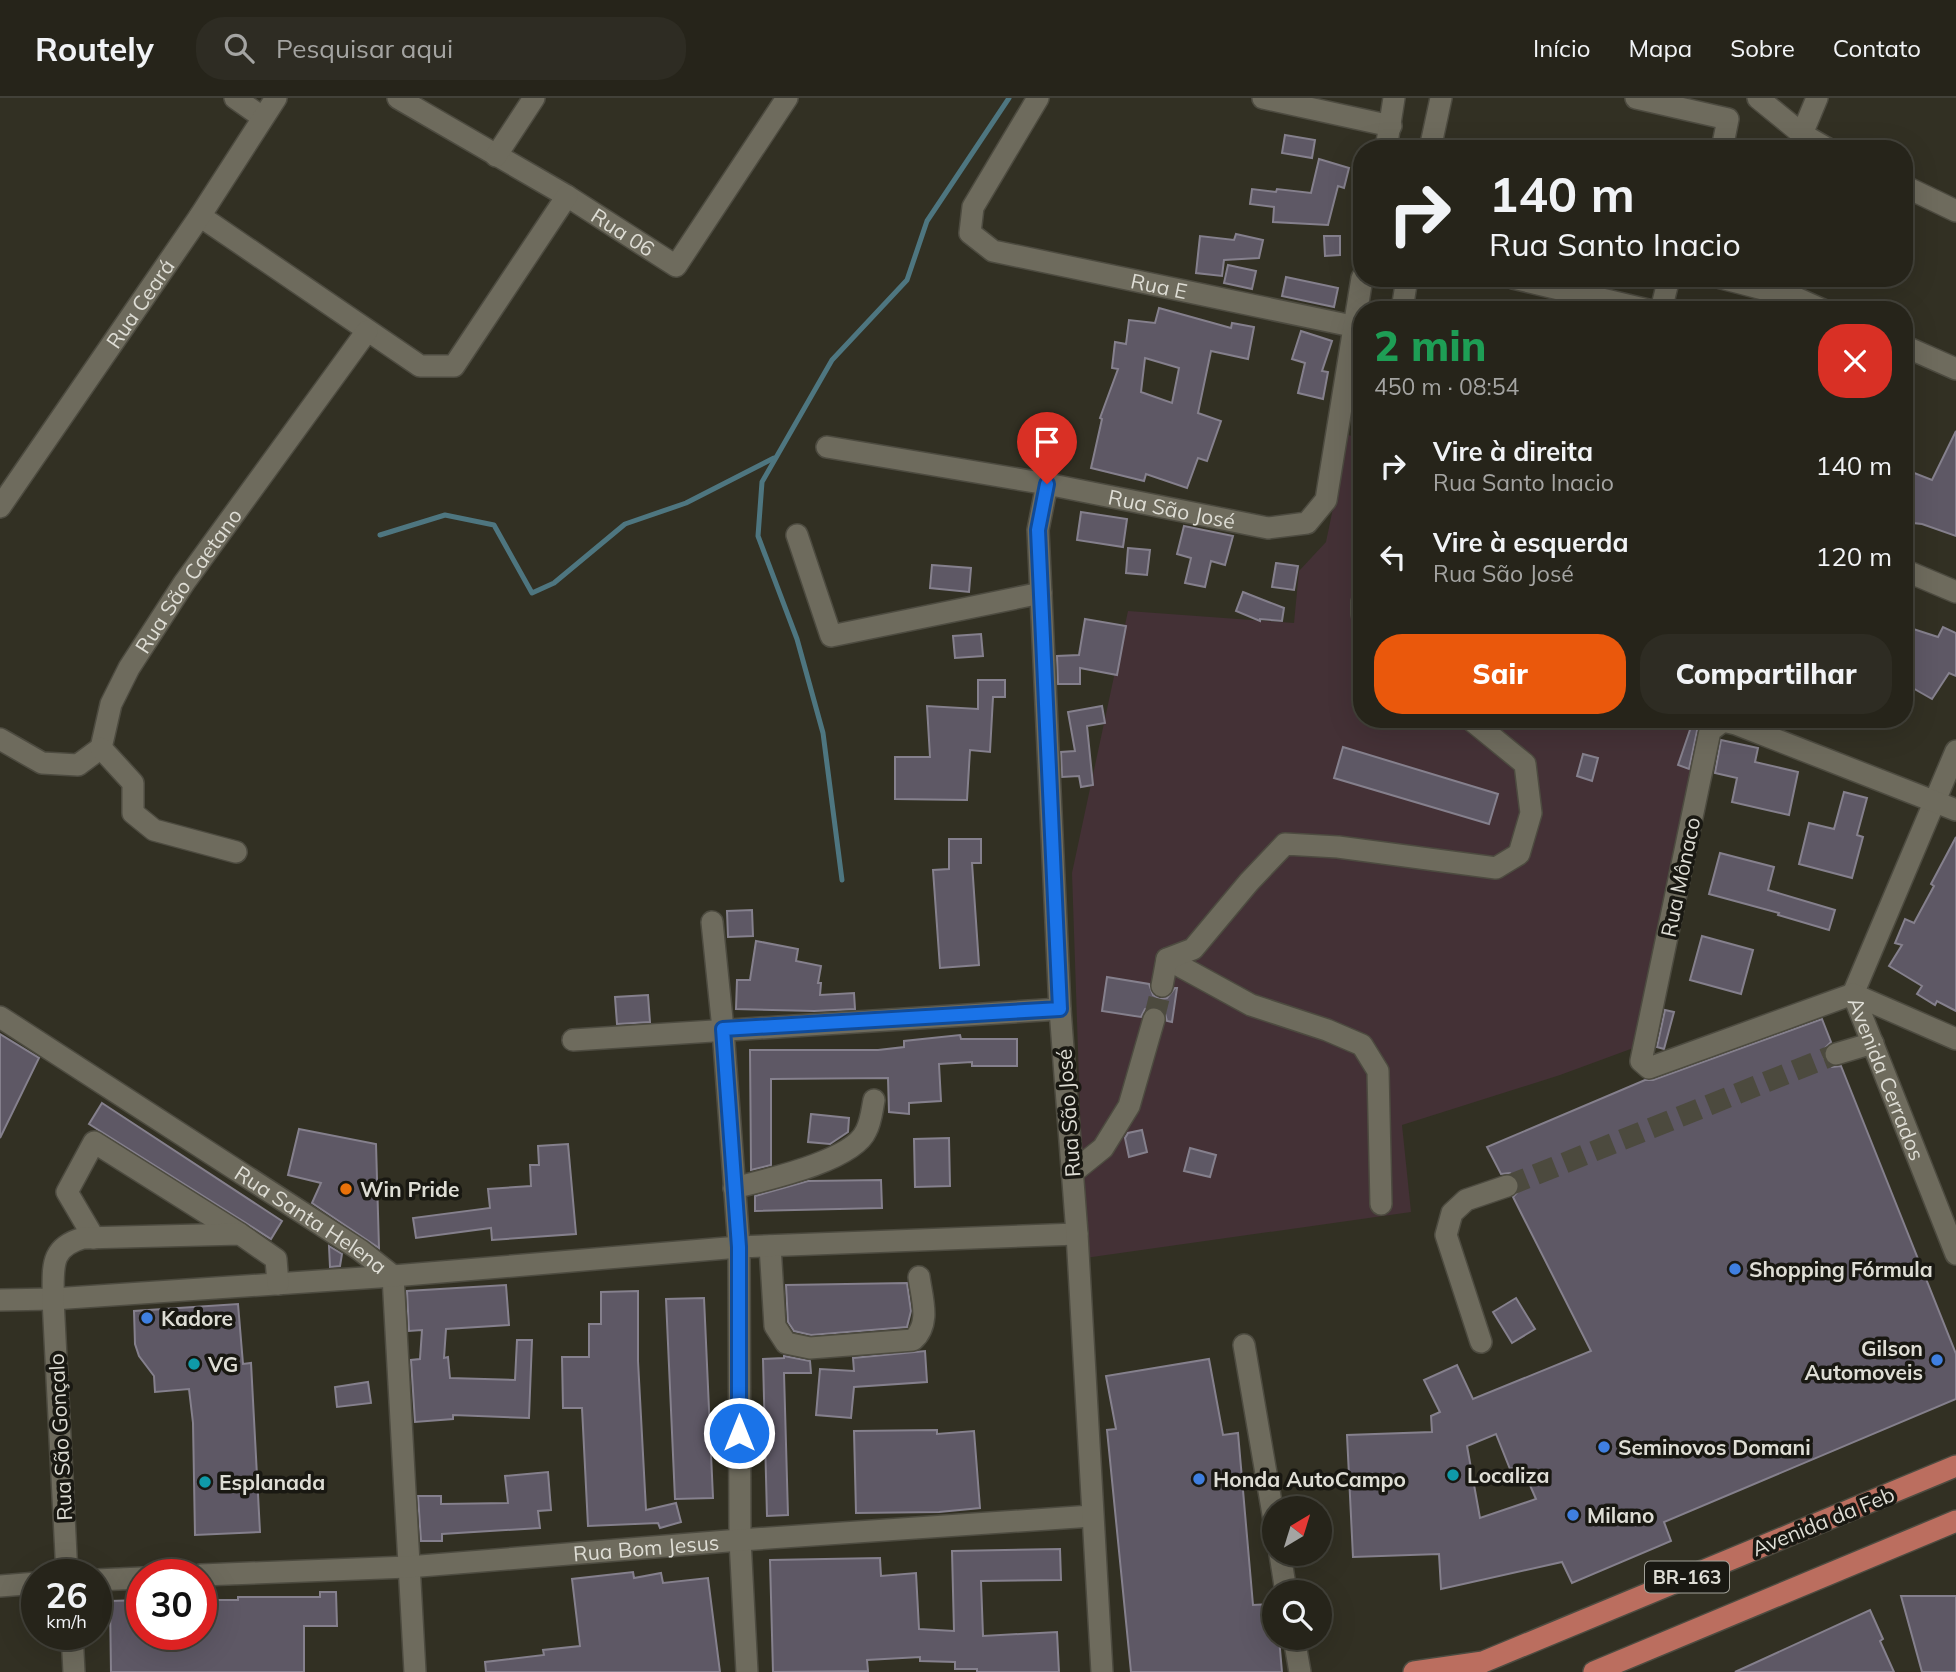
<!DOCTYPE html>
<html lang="pt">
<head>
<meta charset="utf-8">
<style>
	:root { --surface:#26241a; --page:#2e2c23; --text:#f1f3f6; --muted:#a4a4a2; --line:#424139; --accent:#ea580c }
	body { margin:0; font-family:Mulish,sans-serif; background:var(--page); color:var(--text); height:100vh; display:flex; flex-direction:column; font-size:26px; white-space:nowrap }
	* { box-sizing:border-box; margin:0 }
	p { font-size:23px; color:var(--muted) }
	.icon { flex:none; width:38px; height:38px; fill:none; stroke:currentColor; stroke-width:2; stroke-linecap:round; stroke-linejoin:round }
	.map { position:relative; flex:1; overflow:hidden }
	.sheet { position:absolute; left:1353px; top:203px; width:560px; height:427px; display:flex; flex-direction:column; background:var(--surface); border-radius:28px; box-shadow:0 7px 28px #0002,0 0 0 2px var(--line) }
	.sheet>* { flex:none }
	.top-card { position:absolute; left:1353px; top:42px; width:560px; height:147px; border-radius:28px; box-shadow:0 7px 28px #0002,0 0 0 2px var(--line); background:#26241a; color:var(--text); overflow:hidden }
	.needle { width:46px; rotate:38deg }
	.controls { position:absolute; left:1262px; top:1398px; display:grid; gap:14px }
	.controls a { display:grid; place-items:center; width:70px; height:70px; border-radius:50%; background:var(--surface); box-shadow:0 7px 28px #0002,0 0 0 2px var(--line); font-size:35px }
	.speed { position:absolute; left:21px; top:1461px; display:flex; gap:14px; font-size:35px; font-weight:700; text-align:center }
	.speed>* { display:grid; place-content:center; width:91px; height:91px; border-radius:50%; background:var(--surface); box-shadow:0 7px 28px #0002,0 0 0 2px var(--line); line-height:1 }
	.speed small { font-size:18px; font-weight:400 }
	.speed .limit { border:10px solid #d22; background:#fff; color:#111 }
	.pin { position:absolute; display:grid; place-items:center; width:60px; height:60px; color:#fff; margin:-72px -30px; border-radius:50% 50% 50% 0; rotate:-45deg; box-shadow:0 0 7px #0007 }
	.pin .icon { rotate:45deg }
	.me { position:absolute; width:77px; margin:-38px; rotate:0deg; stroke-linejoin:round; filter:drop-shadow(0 0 5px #0008) }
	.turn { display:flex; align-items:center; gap:24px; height:147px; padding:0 21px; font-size:32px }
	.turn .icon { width:91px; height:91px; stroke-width:2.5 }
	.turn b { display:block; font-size:49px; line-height:60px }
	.round { display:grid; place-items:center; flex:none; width:74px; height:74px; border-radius:28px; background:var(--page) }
	.overview { display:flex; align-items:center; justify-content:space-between; height:119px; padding:0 21px }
	h1 { font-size:42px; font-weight:800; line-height:52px; color:#1e9e55 }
	.cta { display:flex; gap:14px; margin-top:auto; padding:14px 21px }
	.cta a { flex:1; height:80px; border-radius:28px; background:var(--accent); color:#fff; font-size:28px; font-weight:800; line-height:80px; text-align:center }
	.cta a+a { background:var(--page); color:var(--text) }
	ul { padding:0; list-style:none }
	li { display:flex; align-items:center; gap:21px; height:91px; padding:0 21px }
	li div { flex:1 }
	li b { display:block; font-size:26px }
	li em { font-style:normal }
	header { display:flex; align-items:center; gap:42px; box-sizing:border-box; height:98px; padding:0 35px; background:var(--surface); border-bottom:2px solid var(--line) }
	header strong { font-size:33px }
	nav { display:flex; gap:38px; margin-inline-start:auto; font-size:24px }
	.search { width:490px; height:63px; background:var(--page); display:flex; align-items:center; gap:18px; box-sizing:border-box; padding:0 24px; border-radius:28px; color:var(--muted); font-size:26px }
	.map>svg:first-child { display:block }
	.industrial { fill:#443136 }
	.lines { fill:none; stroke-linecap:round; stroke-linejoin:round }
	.stream { stroke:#4e7680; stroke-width:5 }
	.building { fill:#5e5865; stroke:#85808d; stroke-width:2; fill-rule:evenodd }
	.minor-tunnel { stroke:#4c4a3e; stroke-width:21; stroke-dasharray:21 10; stroke-linecap:butt }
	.minor-casing { stroke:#4d4b40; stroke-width:24 }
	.major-casing { stroke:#4d4b40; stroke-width:24 }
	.minor { stroke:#6e6b5d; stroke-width:21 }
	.major { stroke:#bb6e5f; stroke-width:21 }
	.route-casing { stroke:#114b97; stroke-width:18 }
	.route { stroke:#1a73e8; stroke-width:12 }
	.food-dot { fill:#e8710a; stroke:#191812; stroke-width:2.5 }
	.shop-dot { fill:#3f7fe0; stroke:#191812; stroke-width:2.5 }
	.culture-dot { fill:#0f9aa8; stroke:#191812; stroke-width:2.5 }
	.labels { text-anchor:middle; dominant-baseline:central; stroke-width:7; stroke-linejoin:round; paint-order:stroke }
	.shield { fill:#191812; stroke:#a3a29a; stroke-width:2 }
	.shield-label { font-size:19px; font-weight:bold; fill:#deddd5 }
	.street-label { font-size:21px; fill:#deddd5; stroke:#191812 }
	.poi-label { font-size:21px; font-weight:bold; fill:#deddd5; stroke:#191812; text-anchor:start }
</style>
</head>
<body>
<header>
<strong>Routely</strong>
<div class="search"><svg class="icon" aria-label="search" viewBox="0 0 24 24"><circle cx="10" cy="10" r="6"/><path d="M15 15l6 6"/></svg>Pesquisar aqui</div>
<nav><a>Início</a><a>Mapa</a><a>Sobre</a><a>Contato</a></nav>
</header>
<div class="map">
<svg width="1956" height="1574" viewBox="0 0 1956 1574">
	<rect width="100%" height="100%" fill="#323023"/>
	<!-- industrial -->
	<polygon class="industrial" points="1348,337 1361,340 1362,621 1704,621 1719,628 1647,945 1560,977 1402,1027 1411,1114 1085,1160 1072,775 1128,513 1294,525 1299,473 1326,444"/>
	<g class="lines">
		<!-- stream -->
		<g class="stream">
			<polyline points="380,437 445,417 494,427 532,495 554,485 625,426 686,405 774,360"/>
			<polyline points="842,782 823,635 797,541 758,438 762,384 832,262 907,182 927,123 1009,0"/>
		</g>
	</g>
	<!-- building -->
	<g class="building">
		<polygon points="1285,37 1315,42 1312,60 1282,55"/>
		<polygon points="1319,61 1349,70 1344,90 1338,88 1328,127 1273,124 1274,109 1250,106 1252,91 1276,94 1277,91 1311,95"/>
		<polygon points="1236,136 1263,142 1259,160 1224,162 1222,178 1196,175 1200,138 1234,142"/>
		<polygon points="1324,138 1340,138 1340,157 1325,158"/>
		<polygon points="1228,167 1256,173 1252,191 1224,185"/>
		<polygon points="1286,179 1338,190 1334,209 1282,198"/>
		<path d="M 1159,210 L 1231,230 L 1232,225 L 1254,229 L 1248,261 L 1211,253 L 1198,315 L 1221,323 L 1207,363 L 1198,360 L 1187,390 L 1146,376 L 1144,383 L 1091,370 L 1102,321 L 1100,320 L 1118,271 L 1112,270 L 1115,244 L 1126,246 L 1129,222 L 1155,225 ZM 1145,260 L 1179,270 L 1172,305 L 1141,294 Z"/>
		<polygon points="1301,233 1332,243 1322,273 1328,274 1323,301 1298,295 1305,265 1292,261"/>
		<polygon points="1956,333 1956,438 1922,426 1904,424 1904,371 1932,382"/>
		<polygon points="1081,414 1127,421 1123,449 1077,442"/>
		<polygon points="1184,428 1233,438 1225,467 1211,463 1205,489 1185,485 1191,460 1177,456"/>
		<polygon points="1128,450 1150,452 1147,477 1126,475"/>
		<polygon points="1276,465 1298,468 1294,492 1272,489"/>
		<polygon points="932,467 971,470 969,494 930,490"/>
		<polygon points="1243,494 1284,510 1282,523 1260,521 1260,523 1236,513"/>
		<polygon points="1085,521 1126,528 1117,577 1080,570 1080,586 1058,586 1057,558 1079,557"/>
		<polygon points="1904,528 1938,539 1943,529 1956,535 1956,578 1949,575 1932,601 1904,585"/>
		<polygon points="981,536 983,558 955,560 953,538"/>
		<polygon points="978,582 1005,582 1005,599 993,599 990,654 970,652 967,702 895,701 895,659 930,659 927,608 978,611"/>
		<polygon points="1102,608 1105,625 1087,628 1093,687 1081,689 1079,678 1062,679 1061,654 1075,653 1068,614"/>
		<polygon points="1692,626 1698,628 1689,671 1678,667"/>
		<polygon points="1721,642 1758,650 1755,664 1798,674 1789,717 1732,704 1737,680 1715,675"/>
		<polygon points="1343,649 1498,696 1489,726 1334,680"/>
		<polygon points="1583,656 1598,660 1592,683 1577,678"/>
		<polygon points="1844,694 1867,700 1857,737 1863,739 1852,780 1799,766 1809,725 1834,731"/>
		<polygon points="1956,739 1956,913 1937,903 1935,907 1917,896 1922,888 1889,868 1902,847 1895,845 1905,821 1914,825 1934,788 1931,786"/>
		<polygon points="949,741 981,741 981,765 972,765 979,867 940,870 933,772 949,771"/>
		<polygon points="1720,755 1774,769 1768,792 1835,812 1829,832 1778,817 1779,815 1709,796"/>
		<polygon points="752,812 753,838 728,839 727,813"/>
		<polygon points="1702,838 1753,852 1741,896 1690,882"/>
		<polygon points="756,843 798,851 796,863 821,868 818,885 821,885 820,897 854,895 855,911 814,913 736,911 737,882 750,882"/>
		<polygon points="1107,879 1149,886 1153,897 1160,901 1167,900 1175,890 1177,890 1172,924 1167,923 1164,912 1157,908 1145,911 1141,919 1102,913"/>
		<polygon points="648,897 650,924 617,926 615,899"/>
		<polygon points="1665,912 1674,914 1664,951 1657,949"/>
		<path d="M 1822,921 L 1831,944 L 1823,952 L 1824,960 L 1832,969 L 1841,968 L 1956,1256 L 1956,1301 L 1664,1424 L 1671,1443 L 1572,1485 L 1562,1464 L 1441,1491 L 1439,1456 L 1353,1459 L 1347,1337 L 1432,1334 L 1431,1318 L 1440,1314 L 1424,1282 L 1457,1267 L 1473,1301 L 1591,1253 L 1513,1099 L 1520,1091 L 1519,1083 L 1510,1075 L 1501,1076 L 1487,1049 L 1645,982 L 1653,982 ZM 1496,1336 L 1510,1371 L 1521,1367 L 1536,1401 L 1480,1420 L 1467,1348 Z"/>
		<polygon points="0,936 39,960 0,1040"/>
		<polygon points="960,937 961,941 1017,941 1017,968 972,968 972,964 939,966 941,1003 909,1005 909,1016 889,1014 888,980 771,981 771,1067 751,1072 750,952 878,952 904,949 904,943"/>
		<polygon points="102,1005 282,1123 271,1141 89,1026"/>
		<polygon points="811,1016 849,1020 848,1034 830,1046 808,1044"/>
		<polygon points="299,1031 376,1046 379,1150 312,1105 321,1085 288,1077"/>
		<polygon points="1142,1032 1147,1054 1129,1059 1125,1040 1128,1035"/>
		<polygon points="949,1040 950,1088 915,1089 914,1041"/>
		<polygon points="568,1046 576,1136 492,1142 491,1130 416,1140 413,1120 490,1110 488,1091 531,1088 530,1067 539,1067 538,1048"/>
		<polygon points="1190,1050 1216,1057 1210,1079 1184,1073"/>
		<polygon points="881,1082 882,1110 755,1113 755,1098 808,1083"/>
		<polygon points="329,1148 342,1156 340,1168 330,1169"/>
		<polygon points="907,1185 911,1213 907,1229 811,1237 794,1233 788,1224 786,1187"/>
		<polygon points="506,1187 509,1227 446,1231 444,1260 448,1259 450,1280 515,1282 517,1242 532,1242 529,1320 453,1317 453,1321 415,1324 411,1262 420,1261 422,1232 409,1233 407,1193"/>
		<polygon points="638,1193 638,1263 646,1412 676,1405 681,1424 660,1430 658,1425 588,1428 582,1310 563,1310 562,1259 589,1259 589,1226 601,1226 601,1194"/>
		<polygon points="704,1200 713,1400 675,1401 666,1201"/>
		<polygon points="1516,1200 1535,1231 1512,1245 1493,1214"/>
		<polygon points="238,1206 243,1266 251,1265 260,1434 195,1437 193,1325 189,1291 155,1294 154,1278 139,1258 135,1246 134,1213"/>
		<polygon points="925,1253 927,1284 854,1289 851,1320 816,1317 820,1271 854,1273 853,1260"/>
		<polygon points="784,1258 810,1263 811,1275 784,1275 788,1417 767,1418 763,1261 784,1260"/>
		<polygon points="1209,1261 1223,1337 1238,1335 1253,1507 1274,1506 1274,1540 1279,1540 1282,1574 1131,1574 1107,1332 1116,1331 1106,1278"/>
		<polygon points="368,1284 371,1305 337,1309 335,1289"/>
		<polygon points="937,1332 937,1336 974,1333 980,1410 939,1414 856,1415 854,1333"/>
		<polygon points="548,1374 551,1412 538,1413 540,1430 442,1436 442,1443 421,1443 418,1398 441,1398 441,1406 508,1405 505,1378"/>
		<polygon points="1060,1451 1061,1482 981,1483 983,1538 1057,1534 1059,1574 977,1574 977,1571 955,1571 955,1564 920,1563 920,1559 867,1562 868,1573 773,1574 770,1462 880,1460 881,1478 916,1475 919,1531 954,1533 952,1453"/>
		<polygon points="633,1474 634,1480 661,1475 663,1485 708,1480 720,1574 486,1574 485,1564 544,1557 543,1552 580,1548 572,1481"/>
		<polygon points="320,1494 336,1494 337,1528 304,1528 304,1574 111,1574 110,1503 142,1502 142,1536 201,1536 201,1502 238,1502 238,1499 320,1499"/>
		<polygon points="1901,1498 1956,1498 1956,1574 1922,1574"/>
		<polygon points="1870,1512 1883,1541 1880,1543 1894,1574 1735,1574"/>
	</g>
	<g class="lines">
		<!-- minor-tunnel -->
		<g class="minor-tunnel">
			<polyline points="1154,921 1162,888"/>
			<polyline points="1507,1088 1836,956"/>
		</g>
		<!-- minor casing -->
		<g class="minor-casing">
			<g id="minor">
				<polyline points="235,0 262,19"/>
				<path id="s1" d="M 398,0 L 567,98 L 676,168 L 787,0"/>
				<path id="s2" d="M 1038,0 L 973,109 L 970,135 L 993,153 L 1352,228"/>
				<polyline points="1263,0 1391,28"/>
				<polyline points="1636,0 1728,21 1722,51"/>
				<polyline points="1758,0 1802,36 1828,51"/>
				<polyline points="1802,36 1817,0"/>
				<polyline points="1386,51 1394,0"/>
				<polyline points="1430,51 1441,0"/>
				<polyline points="496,58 534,0"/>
				<polyline points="1904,88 1956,113"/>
				<polyline points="200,118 420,268 454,268 567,98"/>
				<polyline points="1513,180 1648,212"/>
				<polyline points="1721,180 1794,199 1823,212"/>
				<polyline points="1402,212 1407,180"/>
				<polyline points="1661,212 1669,180"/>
				<polyline points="1904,248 1956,271"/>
				<polyline points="827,349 1047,386"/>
				<path id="s3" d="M 0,409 L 200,118 L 276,0"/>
				<polyline points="797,437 831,538 1041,495"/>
				<polyline points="1904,472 1956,494"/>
				<polyline points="1362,504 1362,516"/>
				<path id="s4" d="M 0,641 L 42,665 L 78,667 L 101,650 L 111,606 L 129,570 L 184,485 L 367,233"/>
				<polyline points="101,650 133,685 133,715 154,732 236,754"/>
				<path id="s5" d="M 1956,653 L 1853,896 L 1956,1156"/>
				<polyline points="1956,712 1736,626 1723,623 1710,633 1641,963 1649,970 1853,896 1956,941"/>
				<polyline points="712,824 723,931 739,1149 740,1442 747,1574"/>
				<polyline points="1167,861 1251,907 1327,932 1362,947 1378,973 1381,1106"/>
				<polyline points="1162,888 1167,861 1193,851 1249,784 1285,746 1338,749 1496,770 1519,756 1531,715 1525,666 1470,621"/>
				<path id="s6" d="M 0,919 L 360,1152 L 393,1178 L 415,1574"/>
				<polyline points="573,942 1060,911"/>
				<polyline points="1836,956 1873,945"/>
				<polyline points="1072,1075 1103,1050 1129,1008 1154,921"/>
				<path d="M 734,1090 C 765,1082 853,1063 866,1033 C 871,1024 872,1012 874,1002"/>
				<polyline points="94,1140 67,1094 94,1044 240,1136"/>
				<path d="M 770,1148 L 775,1228 L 786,1245 L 810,1250 L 913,1242 C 931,1226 922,1201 919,1179"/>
				<polyline points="0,1202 53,1201 393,1178 739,1149 1077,1136"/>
				<polyline points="1481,1244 1446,1137 1452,1115 1466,1102 1507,1088"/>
				<polyline points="1244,1247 1274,1422"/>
				<polyline points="1280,1456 1286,1494"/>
				<path d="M 67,1477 L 53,1201 C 54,1171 48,1150 83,1140 L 240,1136 L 276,1161 L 278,1186"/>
				<path id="s7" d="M 201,1477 L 408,1469 L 740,1442 L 1092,1418"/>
				<polyline points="96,1482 142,1480"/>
				<polyline points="0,1488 37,1485"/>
				<polyline points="72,1536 74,1574"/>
				<polyline points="1294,1540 1300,1574"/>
				<path id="s8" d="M 1102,1574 L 1077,1136 L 1060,911 L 1038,432 L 1047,386 L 1268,430 L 1307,425 L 1326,402 L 1362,180"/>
			</g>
		</g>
		<!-- major casing -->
		<g class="major-casing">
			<g id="major">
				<polyline points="1414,1574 1483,1564 1956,1368"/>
				<polyline points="1594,1574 1956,1423"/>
			</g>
		</g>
		<!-- minor -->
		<use href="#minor" class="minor"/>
		<!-- major -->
		<use href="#major" class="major"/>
	</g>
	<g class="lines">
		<!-- route casing -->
		<g class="route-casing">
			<polyline id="route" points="739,1335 739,1149 723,931 1060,911 1038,432 1047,386"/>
		</g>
		<!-- route -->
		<use href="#route" class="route"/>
	</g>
	<!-- markers -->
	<circle class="food-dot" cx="346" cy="1091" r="7"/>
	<g class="shop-dot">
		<circle cx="1735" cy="1171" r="7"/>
		<circle cx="147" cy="1220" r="7"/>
		<circle cx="1937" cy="1262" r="7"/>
		<circle cx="1604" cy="1349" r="7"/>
		<circle cx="1199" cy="1381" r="7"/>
		<circle cx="1573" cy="1417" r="7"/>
	</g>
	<g class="culture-dot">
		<circle cx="194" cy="1266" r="7"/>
		<circle cx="1453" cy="1377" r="7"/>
		<circle cx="205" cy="1384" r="7"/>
	</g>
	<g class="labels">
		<!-- shield labels -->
		<rect class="shield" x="1645" y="1463.5" width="84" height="31" rx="5"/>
		<g class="shield-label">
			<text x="1687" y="1479">BR-163</text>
		</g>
		<!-- street labels -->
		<g class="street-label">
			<text stroke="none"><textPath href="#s1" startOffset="262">Rua 06</textPath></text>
			<text stroke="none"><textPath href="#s2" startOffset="352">Rua E</textPath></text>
			<text stroke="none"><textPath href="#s3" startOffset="247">Rua Ceará</textPath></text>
			<text stroke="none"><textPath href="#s8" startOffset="1318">Rua São José</textPath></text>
			<text stroke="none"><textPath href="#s4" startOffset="304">Rua São Caetano</textPath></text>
			<text transform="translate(1680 779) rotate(-78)">Rua Mônaco</text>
			<text stroke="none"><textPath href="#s5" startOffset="355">Avenida Cerrados</textPath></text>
			<text transform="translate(1068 1015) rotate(-94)">Rua São José</text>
			<text stroke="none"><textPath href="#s6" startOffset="371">Rua Santa Helena</textPath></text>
			<text transform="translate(60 1339) rotate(-93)">Rua São Gonçalo</text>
			<text transform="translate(1823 1423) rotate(-22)">Avenida da Feb</text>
			<text stroke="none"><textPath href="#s7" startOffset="446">Rua Bom Jesus</textPath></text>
		</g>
		<!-- poi labels -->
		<g class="poi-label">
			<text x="360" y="1091">Win Pride</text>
			<text x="1749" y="1171">Shopping Fórmula</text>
			<text x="161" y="1220">Kadore</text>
			<text x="1923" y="1250" text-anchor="end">Gilson<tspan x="1923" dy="24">Automoveis</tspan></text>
			<text x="208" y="1266">VG</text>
			<text x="1618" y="1349">Seminovos Domani</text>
			<text x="1467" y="1377">Localiza</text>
			<text x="1213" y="1381">Honda AutoCampo</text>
			<text x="219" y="1384">Esplanada</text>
			<text x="1587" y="1417">Milano</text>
		</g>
	</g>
</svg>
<div class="controls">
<a><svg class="needle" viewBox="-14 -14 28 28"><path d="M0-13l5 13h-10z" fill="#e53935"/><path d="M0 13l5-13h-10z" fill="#a4a4a2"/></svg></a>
<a><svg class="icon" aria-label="search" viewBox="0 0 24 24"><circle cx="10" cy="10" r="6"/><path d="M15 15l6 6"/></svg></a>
</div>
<div class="speed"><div>26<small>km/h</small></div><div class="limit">30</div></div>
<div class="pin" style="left:1047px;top:386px;background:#d93025"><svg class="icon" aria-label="arrive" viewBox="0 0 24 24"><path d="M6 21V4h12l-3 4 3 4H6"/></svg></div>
<svg class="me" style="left:739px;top:1335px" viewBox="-20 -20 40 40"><circle r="17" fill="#1a73e8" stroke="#fff" stroke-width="3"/><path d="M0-11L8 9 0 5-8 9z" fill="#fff"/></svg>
<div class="top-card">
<div class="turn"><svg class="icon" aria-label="right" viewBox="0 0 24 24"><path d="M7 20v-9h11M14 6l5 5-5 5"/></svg><div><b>140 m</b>Rua Santo Inacio</div></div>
</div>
<section class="sheet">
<div class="overview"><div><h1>2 min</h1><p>450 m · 08:54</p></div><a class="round" style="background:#d93025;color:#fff"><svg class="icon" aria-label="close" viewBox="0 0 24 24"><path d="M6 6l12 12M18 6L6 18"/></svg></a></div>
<ul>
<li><svg class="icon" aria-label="right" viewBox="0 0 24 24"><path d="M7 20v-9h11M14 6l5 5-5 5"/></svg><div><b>Vire à direita</b><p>Rua Santo Inacio</p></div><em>140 m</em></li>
<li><svg class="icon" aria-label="left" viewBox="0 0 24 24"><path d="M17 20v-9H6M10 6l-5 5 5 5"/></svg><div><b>Vire à esquerda</b><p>Rua São José</p></div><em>120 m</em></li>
</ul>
<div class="cta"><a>Sair</a><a>Compartilhar</a></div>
</section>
</div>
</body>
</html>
